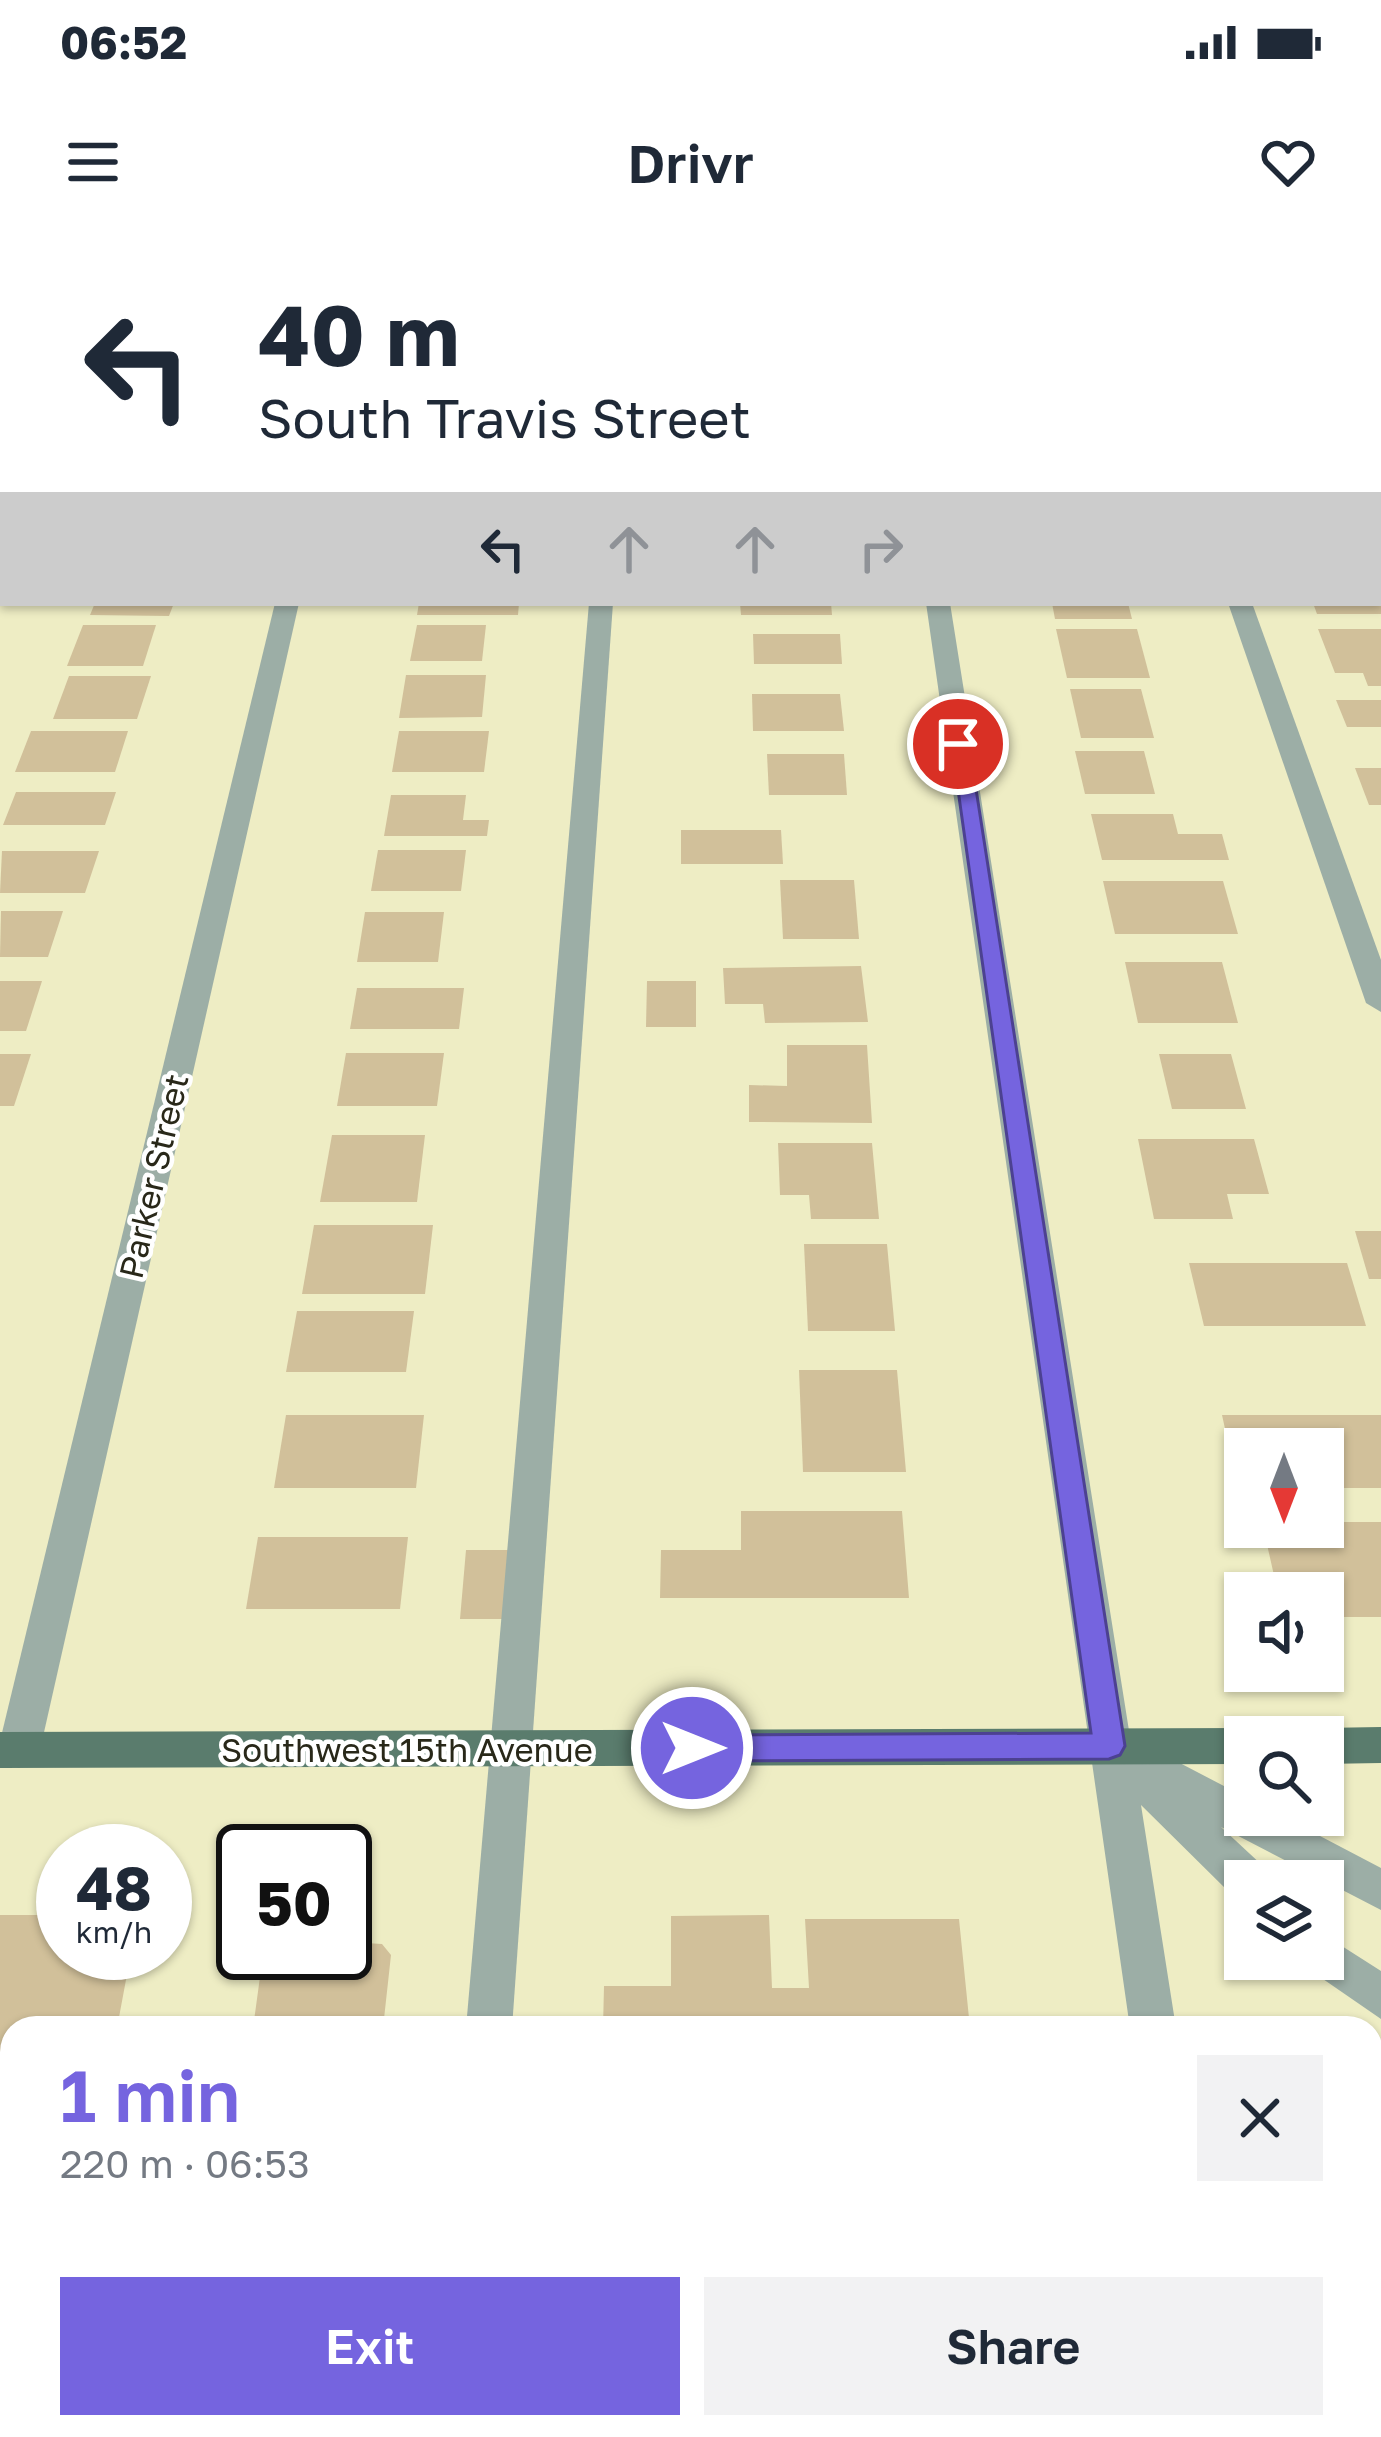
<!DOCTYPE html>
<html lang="en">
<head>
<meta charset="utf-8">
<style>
	:root { --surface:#fff; --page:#f2f2f3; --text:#1f2937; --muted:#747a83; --accent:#7564df }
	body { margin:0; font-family:"Golos Text",sans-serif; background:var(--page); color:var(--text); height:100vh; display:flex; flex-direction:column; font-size:45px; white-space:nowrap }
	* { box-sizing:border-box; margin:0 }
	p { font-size:39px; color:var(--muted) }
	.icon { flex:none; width:66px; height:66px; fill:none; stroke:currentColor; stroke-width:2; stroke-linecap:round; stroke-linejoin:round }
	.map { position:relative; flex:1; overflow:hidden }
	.side { position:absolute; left:0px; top:1776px; width:1383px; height:423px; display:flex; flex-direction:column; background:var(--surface); border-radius:36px 36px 0 0; box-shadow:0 3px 9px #0004 }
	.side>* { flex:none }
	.top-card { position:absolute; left:0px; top:0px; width:1383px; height:366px; box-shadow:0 3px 9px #0004; background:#fff; color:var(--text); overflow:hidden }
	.needle { width:78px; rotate:180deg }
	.tools { position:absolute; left:1224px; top:1188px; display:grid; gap:24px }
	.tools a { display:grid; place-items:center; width:120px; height:120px; border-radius:0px; background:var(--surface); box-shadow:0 3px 9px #0004; font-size:60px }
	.speed { position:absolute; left:36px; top:1584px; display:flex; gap:24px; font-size:60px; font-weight:700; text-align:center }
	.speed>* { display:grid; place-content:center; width:156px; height:156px; border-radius:50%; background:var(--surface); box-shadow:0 3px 9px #0004; line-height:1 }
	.speed small { font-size:30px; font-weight:400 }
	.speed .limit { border:6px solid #111; border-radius:18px; background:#fff; color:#111 }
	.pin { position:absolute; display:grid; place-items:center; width:102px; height:102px; color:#fff; margin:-51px; border:6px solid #fff; border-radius:50%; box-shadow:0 3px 12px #0007 }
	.me { position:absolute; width:132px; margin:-66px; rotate:90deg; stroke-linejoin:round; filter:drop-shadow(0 0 9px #0008) }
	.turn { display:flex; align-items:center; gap:42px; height:252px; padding:0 60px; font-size:54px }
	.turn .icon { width:156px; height:156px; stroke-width:2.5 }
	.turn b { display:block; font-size:84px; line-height:102px }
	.lanes { display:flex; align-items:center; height:114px; padding:0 60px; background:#0003; justify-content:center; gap:60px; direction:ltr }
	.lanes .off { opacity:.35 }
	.round { display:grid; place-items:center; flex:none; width:126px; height:126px; border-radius:0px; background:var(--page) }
	.head { display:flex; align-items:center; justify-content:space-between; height:204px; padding:0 60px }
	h1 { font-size:72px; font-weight:600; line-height:90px; color:var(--accent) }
	.primary-button { display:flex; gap:24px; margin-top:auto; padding:24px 60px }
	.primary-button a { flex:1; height:138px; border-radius:0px; background:var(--accent); color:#fff; font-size:48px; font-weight:600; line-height:138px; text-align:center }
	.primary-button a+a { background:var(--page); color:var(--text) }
	.status { display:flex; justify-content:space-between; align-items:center; height:84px; padding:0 60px; background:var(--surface); direction:ltr }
	.status svg { height:33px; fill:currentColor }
	header { display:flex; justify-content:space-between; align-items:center; height:156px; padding:0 60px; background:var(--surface); font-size:54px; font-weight:600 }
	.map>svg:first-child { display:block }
	.building { fill:#d1c09a }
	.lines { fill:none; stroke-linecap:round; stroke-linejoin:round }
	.minor { fill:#9caea6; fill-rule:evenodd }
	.major { fill:#5a7c6d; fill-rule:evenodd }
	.route { fill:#7564df; stroke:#4c4191; stroke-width:3 }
	.labels { text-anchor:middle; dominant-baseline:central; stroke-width:9; stroke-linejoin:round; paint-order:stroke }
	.street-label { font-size:33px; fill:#292819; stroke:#fff }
</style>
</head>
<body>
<div class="status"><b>06:52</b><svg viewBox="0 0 49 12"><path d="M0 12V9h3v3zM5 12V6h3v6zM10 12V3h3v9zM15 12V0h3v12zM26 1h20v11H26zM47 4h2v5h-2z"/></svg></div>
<header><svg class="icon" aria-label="menu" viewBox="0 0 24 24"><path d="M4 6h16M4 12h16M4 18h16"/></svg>Drivr<svg class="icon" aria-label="heart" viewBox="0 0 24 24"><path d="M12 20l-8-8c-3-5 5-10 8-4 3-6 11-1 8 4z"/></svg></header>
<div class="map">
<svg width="1381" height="2197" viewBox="0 0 1381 2197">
	<rect width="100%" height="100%" fill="#eeedc4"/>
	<!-- building -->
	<g class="building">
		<polygon points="95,363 174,363 169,376 90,375"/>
		<polygon points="419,363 519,363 518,375 417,375"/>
		<polygon points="740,363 831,363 832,375 741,375"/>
		<polygon points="1052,363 1128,363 1132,379 1055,379"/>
		<polygon points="1313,363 1381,363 1381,374 1317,374"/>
		<polygon points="83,385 156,385 143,426 67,426"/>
		<polygon points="417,385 486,385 482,421 410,421"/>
		<polygon points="1056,389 1137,389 1150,438 1067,438"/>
		<polygon points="1318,389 1381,389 1381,446 1368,446 1363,433 1335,433"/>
		<polygon points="753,394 840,394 842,424 754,424"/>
		<polygon points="406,435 486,435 482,477 399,478"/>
		<polygon points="69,436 151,436 137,479 53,479"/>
		<polygon points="1070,449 1141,449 1154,498 1081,498"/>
		<polygon points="752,454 840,454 844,491 753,491"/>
		<polygon points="1336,460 1381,460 1381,487 1347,487"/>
		<polygon points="31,491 128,491 115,532 15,532"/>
		<polygon points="399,491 489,491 484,532 392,532"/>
		<polygon points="1075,511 1144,511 1155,554 1085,554"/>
		<polygon points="767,514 844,514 847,555 769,555"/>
		<polygon points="1355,528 1381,528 1381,565 1369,565"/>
		<polygon points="16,552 116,552 105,585 3,585"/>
		<polygon points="391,555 466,555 463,580 489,580 487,596 384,596"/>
		<polygon points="1091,574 1173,574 1178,594 1222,594 1229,620 1102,620"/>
		<polygon points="681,590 781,590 783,624 681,624"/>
		<polygon points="378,610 466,610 461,651 371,651"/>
		<polygon points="2,611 99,611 85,653 0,653"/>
		<polygon points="780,640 854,640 859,699 783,699"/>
		<polygon points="1103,641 1223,641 1238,694 1115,694"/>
		<polygon points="1,671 63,671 48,717 0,717"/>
		<polygon points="365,672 444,672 438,722 357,722"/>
		<polygon points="1125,722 1222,722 1238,783 1138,783"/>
		<polygon points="861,726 868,782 765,783 763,764 725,764 723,728"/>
		<polygon points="0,741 42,741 26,791 0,791"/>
		<polygon points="647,741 696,741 696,787 646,787"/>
		<polygon points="357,748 464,748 459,789 350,789"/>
		<polygon points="787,805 867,805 872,883 749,882 749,845 787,846"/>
		<polygon points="346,813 444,813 437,866 337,866"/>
		<polygon points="0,814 31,814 14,866 0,866"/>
		<polygon points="1159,814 1231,814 1246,869 1172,869"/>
		<polygon points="332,895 425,895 417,962 320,962"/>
		<polygon points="1138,899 1254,899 1269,954 1227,954 1233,979 1154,979"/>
		<polygon points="778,903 872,903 879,979 811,979 809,955 780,955"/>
		<polygon points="314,985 433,985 425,1054 302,1054"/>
		<polygon points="1355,991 1381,991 1381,1039 1369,1039"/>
		<polygon points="804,1004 887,1004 895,1091 808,1091"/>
		<polygon points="1189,1023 1347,1023 1366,1086 1204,1086"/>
		<polygon points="297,1071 414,1071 406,1132 286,1132"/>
		<polygon points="799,1130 897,1130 906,1232 803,1232"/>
		<polygon points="286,1175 424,1175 416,1248 274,1248"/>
		<polygon points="1222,1175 1381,1175 1381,1248 1323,1248 1323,1209 1245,1209 1245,1248 1238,1248"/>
		<polygon points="741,1271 902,1271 909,1358 660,1358 661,1310 741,1310"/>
		<polygon points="1323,1282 1381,1282 1381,1377 1323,1377 1323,1353 1278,1353 1263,1287 1323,1287"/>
		<polygon points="258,1297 408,1297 400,1369 246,1369"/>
		<polygon points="466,1310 522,1310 518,1379 460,1379"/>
		<polygon points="0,1675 63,1675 63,1713 131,1713 117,1788 12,1788 12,2050 0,2050"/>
		<polygon points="769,1675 772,1748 809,1748 805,1679 959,1679 970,1788 603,1788 604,1746 671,1746 671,1676"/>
		<polygon points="366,1703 382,1704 391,1715 383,1788 253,1788 263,1715 341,1715"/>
		<polygon points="700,2187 999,2187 1000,2197 700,2197"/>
	</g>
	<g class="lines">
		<!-- minor -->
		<g class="minor">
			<rect x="876" y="0" width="18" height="3"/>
			<polygon points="1105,0 1123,0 1124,3 1106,3"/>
			<polygon points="1337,0 1355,0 1357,3 1339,3"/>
			<rect x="1380" y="57" width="1" height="14"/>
			<polygon points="3,244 3,263 0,264 0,245"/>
			<rect x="1380" y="296" width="1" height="14"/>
			<rect x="0" y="298" width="3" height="14"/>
			<polygon points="275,363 299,363 40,1510 34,1522 19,1528 4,1522 0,1501"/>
			<polygon points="589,363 613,363 512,1788 466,1788"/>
			<polygon points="926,363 950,363 1130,1497 1245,1557 1245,1575 1280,1575 1381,1628 1381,1670 1221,1587 1264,1627 1270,1641 1245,1641 1245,1659 1232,1655 1141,1565 1176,1788 1130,1788"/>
			<polygon points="1228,363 1252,363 1381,720 1381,772 1366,763"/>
			<polygon points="1323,1694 1381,1731 1381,1779 1307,1728 1303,1719 1323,1719"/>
			<rect x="0" y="2104" width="12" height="52"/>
			<polygon points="437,2187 489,2187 489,2197 435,2197"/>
			<polygon points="1189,2187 1241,2187 1243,2197 1189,2197"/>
		</g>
		<!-- major -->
		<g class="major">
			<polygon points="1381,1487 1381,1523 1323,1524 1323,1497 1306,1497 1323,1488"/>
			<polygon points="1245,1488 1262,1497 1245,1497 1245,1524 0,1528 0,1492"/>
		</g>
	</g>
	<!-- route -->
	<polygon class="route" points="951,500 969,504 1125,1506 1120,1515 1109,1519 692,1521 681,1518 676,1508 681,1499 692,1495 1091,1493"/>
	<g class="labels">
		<!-- street labels -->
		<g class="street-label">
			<text transform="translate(153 936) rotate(-77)">Parker Street</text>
			<text x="407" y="1509">Southwest 15th Avenue</text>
		</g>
	</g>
</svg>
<div class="tools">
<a><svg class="needle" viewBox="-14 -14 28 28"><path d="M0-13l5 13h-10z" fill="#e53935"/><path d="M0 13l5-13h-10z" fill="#747a83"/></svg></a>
<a><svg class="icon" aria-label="sound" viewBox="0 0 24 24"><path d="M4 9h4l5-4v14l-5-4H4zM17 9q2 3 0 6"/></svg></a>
<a><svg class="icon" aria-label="search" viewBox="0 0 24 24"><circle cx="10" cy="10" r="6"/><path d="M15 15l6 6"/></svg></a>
<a><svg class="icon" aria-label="layers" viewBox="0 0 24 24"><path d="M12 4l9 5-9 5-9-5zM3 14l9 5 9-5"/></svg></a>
</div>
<div class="speed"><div>48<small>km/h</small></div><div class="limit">50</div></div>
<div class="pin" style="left:958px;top:504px;background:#d93025"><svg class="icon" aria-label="arrive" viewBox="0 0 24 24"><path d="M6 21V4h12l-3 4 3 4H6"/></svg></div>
<svg class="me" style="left:692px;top:1508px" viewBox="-20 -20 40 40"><circle r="17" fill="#7564df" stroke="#fff" stroke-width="3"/><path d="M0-11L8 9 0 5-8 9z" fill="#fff"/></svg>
<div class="top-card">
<div class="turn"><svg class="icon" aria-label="left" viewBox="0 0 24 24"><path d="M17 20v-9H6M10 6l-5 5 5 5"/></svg><div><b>40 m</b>South Travis Street</div></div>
<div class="lanes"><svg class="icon" aria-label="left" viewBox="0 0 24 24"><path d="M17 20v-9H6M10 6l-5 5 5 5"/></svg><svg class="icon off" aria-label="ahead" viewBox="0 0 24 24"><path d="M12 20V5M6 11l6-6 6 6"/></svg><svg class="icon off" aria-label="ahead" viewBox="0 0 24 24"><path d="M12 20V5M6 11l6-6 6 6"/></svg><svg class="icon off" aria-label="right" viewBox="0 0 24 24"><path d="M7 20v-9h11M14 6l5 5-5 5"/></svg></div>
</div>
<section class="side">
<div class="head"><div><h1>1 min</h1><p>220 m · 06:53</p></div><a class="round"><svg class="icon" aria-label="close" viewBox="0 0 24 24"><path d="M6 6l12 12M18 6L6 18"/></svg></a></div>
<div class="primary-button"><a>Exit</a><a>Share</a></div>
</section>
</div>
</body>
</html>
